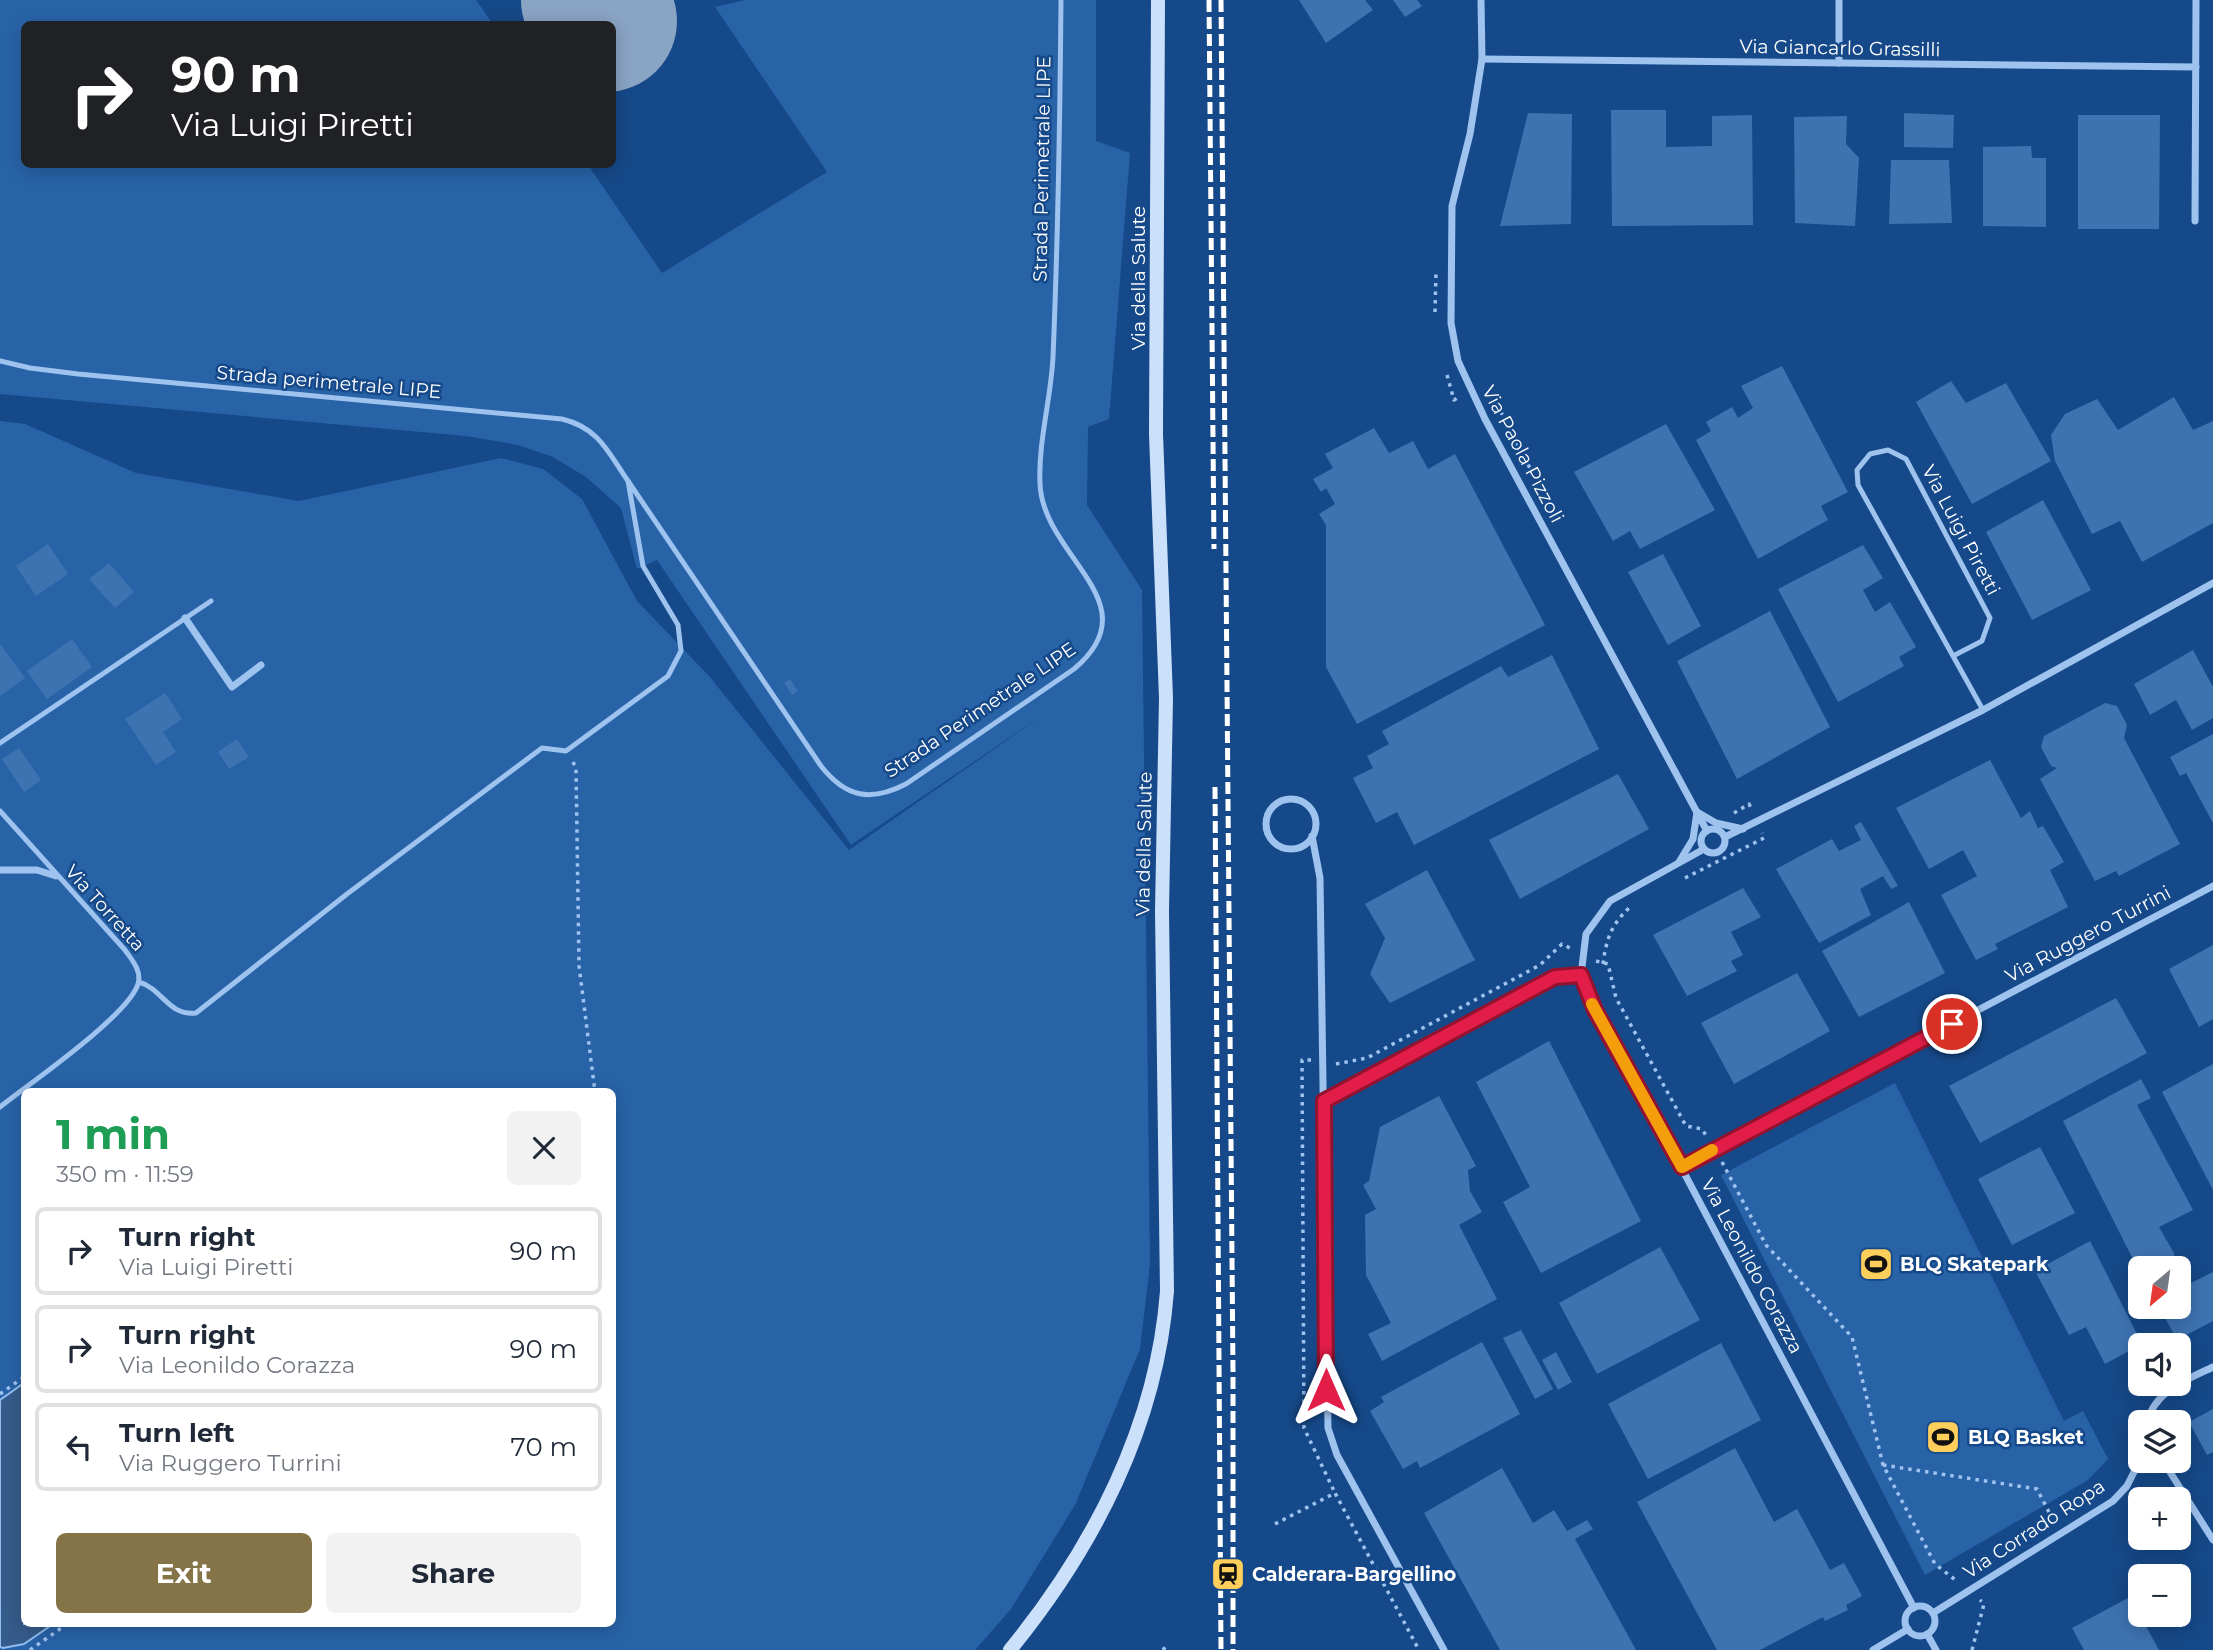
<!DOCTYPE html>
<html lang="en">
<head>
<meta charset="utf-8">
<style>
	:root { --surface:#fff; --page:#f2f2f3; --text:#1f2937; --muted:#747a83; --line:#e0e1e3; --accent:#847447 }
	body { margin:0; font-family:Montserrat,sans-serif; background:var(--page); color:var(--text); height:100vh; display:flex; flex-direction:column; font-size:26px; white-space:nowrap }
	* { box-sizing:border-box; margin:0 }
	p { font-size:23px; color:var(--muted) }
	.icon { flex:none; width:38px; height:38px; fill:none; stroke:currentColor; stroke-width:2; stroke-linecap:round; stroke-linejoin:round }
	.map { position:relative; flex:1; overflow:hidden }
	.drawer { position:absolute; left:21px; top:1088px; width:595px; height:539px; display:flex; flex-direction:column; background:var(--surface); border-radius:10px; box-shadow:0 4px 18px #0003 }
	.drawer>* { flex:none }
	.hud { position:absolute; left:21px; top:21px; width:595px; height:147px; border-radius:10px; box-shadow:0 4px 18px #0003; background:#202124; color:#fff; overflow:hidden }
	.needle { width:46px; rotate:209deg }
	.controls { position:absolute; left:2128px; top:1256px; display:grid; gap:14px }
	.controls a { display:grid; place-items:center; width:63px; height:63px; border-radius:10px; background:var(--surface); box-shadow:0 4px 18px #0003; font-size:35px }
	.pin { position:absolute; display:grid; place-items:center; width:60px; height:60px; color:#fff; margin:-30px; border:4px solid #fff; border-radius:50%; box-shadow:0 2px 7px #0007 }
	.me { position:absolute; width:77px; margin:-38px; rotate:0deg; stroke-linejoin:round; filter:drop-shadow(0 0 5px #0008) }
	.turn { display:flex; align-items:center; gap:24px; height:147px; padding:0 35px; font-size:32px }
	.turn .icon { width:91px; height:91px; stroke-width:2.5 }
	.turn b { display:block; font-size:49px; line-height:60px }
	.round { display:grid; place-items:center; flex:none; width:74px; height:74px; border-radius:10px; background:var(--page) }
	.headline { display:flex; align-items:center; justify-content:space-between; height:119px; padding:0 35px }
	h1 { font-size:42px; font-weight:700; line-height:52px; color:#1e9e55 }
	.cta { display:flex; gap:14px; margin-top:auto; padding:14px 35px }
	.cta a { flex:1; height:80px; border-radius:10px; background:var(--accent); color:#fff; font-size:28px; font-weight:700; line-height:80px; text-align:center }
	.cta a+a { background:var(--page); color:var(--text) }
	ul { padding:0; list-style:none }
	li { display:flex; align-items:center; gap:21px; height:88px; margin:0 14px 10px; padding:0 21px; border:4px solid var(--line); border-radius:10px }
	li div { flex:1 }
	li b { display:block; font-size:26px }
	li em { font-style:normal }
	.map>svg:first-child { display:block }
	.green { fill:#2863a8; fill-rule:evenodd }
	.water { fill:#365c8b; stroke:#90bef2; stroke-width:2 }
	.lines { fill:none; stroke-linecap:round; stroke-linejoin:round }
	.runway { stroke:#8aa4c4; stroke-width:142 }
	.building { fill:#3e73b2 }
	.path { stroke:#9ec3ef; stroke-width:3.5; stroke-dasharray:3.5 5; stroke-linecap:butt }
	.lane { stroke:#9ec3ef; stroke-width:5 }
	.street { stroke:#9ec3ef; stroke-width:7 }
	.secondary { stroke:#cbe0fa; stroke-width:14 }
	.rail { stroke:#fff; stroke-width:5; stroke-dasharray:12 5; stroke-linecap:butt }
	.route-casing { stroke:#92132f; stroke-width:18 }
	.route { stroke:#e11d48; stroke-width:12 }
	.slow { stroke:#f59e0b; stroke-width:12 }
	.labels { text-anchor:middle; dominant-baseline:central; stroke-width:5; stroke-linejoin:round; paint-order:stroke }
	.street-label { font-size:19px; fill:#fff; stroke:#164989 }
	.poi-label { font-size:19px; font-weight:bold; fill:#fff; stroke:#164989; text-anchor:start }
</style>
</head>
<body>
<div class="map">
<svg width="2213" height="1650" viewBox="0 0 2213 1650">
	<rect width="100%" height="100%" fill="#164989"/>
	<!-- green -->
	<g class="green">
		<path d="M 0,0 L 476,0 L 493,24 L 24,24 L 24,164 L 588,165 L 662,273 L 827,172 L 715,7 L 745,0 L 1096,0 L 1096,141 L 1130,153 L 1109,419 L 1088,427 L 1087,505 L 1142,590 L 1150,1264 L 1140,1349 L 1075,1505 L 1011,1609 L 975,1650 L 0,1650 L 0,421 L 25,424 L 136,473 L 299,501 L 501,458 L 543,469 L 582,499 L 637,601 L 709,676 L 849,850 L 1046,713 L 851,845 L 657,560 L 637,569 L 621,508 L 586,477 L 553,457 L 518,445 L 466,436 L 0,394 ZM 24,1092 L 612,1092 L 612,1624 L 24,1624 Z"/>
		<polygon points="1895,1083 2064,1421 2083,1411 2108,1459 2088,1480 1925,1575 1721,1175"/>
	</g>
	<!-- water -->
	<polygon class="water" points="24,1383 24,1624 53,1624 24,1644 3,1648 0,1647 0,1400"/>
	<g class="lines">
		<!-- runway -->
		<polyline class="runway" points="592,0 606,21"/>
	</g>
	<!-- building -->
	<g class="building">
		<polygon points="1299,0 1365,0 1373,10 1326,43"/>
		<polygon points="1393,0 1417,0 1422,6 1405,17"/>
		<polygon points="1611,110 1666,110 1666,147 1712,146 1712,116 1752,115 1753,225 1612,226"/>
		<polygon points="1528,113 1572,114 1571,224 1500,226"/>
		<polygon points="1904,113 1954,115 1953,148 1904,147"/>
		<polygon points="2078,115 2160,115 2159,229 2078,229"/>
		<polygon points="1847,116 1846,144 1859,158 1855,226 1795,223 1794,117"/>
		<polygon points="2031,146 2032,158 2046,158 2046,227 1983,226 1983,147"/>
		<polygon points="1891,160 1949,160 1952,223 1889,224"/>
		<polygon points="1782,366 1848,492 1821,506 1828,520 1758,559 1696,440 1711,431 1706,422 1732,407 1738,418 1753,408 1741,386"/>
		<polygon points="1951,381 1966,403 2006,383 2051,461 1972,504 1916,402"/>
		<polygon points="2174,397 2193,430 2213,421 2213,523 2142,562 2120,521 2092,534 2055,461 2051,435 2065,414 2097,399 2118,430"/>
		<polygon points="1666,424 1715,510 1640,549 1630,531 1613,541 1574,472"/>
		<polygon points="1374,428 1389,453 1413,441 1428,469 1455,454 1545,625 1357,724 1326,667 1326,525 1319,514 1335,504 1326,488 1321,492 1313,479 1333,468 1325,454"/>
		<polygon points="2043,500 2091,590 2032,620 1986,532"/>
		<polygon points="48,544 68,574 36,596 16,566"/>
		<polygon points="1863,545 1883,578 1863,590 1875,612 1890,602 1916,647 1899,657 1904,666 1838,702 1778,589"/>
		<polygon points="1663,554 1701,626 1668,645 1628,572"/>
		<polygon points="109,563 134,592 115,608 89,579"/>
		<polygon points="1770,611 1830,727 1737,779 1677,661"/>
		<polygon points="72,639 92,667 47,699 27,671"/>
		<polygon points="0,644 25,678 0,696"/>
		<polygon points="2193,650 2213,687 2213,718 2192,730 2176,700 2150,715 2134,684"/>
		<polygon points="1552,655 1599,749 1414,845 1397,812 1376,823 1353,778 1373,768 1367,756 1389,744 1382,731 1501,666 1508,677"/>
		<polygon points="790,679 798,691 792,695 784,683"/>
		<polygon points="165,693 182,719 163,732 176,752 156,765 125,719"/>
		<polygon points="2105,703 2117,706 2127,725 2124,738 2180,844 2119,876 2116,871 2095,881 2040,779 2057,768 2051,766 2041,747 2044,736"/>
		<polygon points="2213,734 2213,823 2186,773 2180,776 2170,757"/>
		<polygon points="237,739 249,757 229,769 218,752"/>
		<polygon points="19,748 41,780 24,792 2,759"/>
		<polygon points="1990,760 2021,818 2030,811 2038,828 2043,826 2064,862 2050,870 2068,907 1995,944 1998,949 1976,960 1941,895 1977,876 1963,850 1929,869 1896,808"/>
		<polygon points="1618,774 1649,829 1520,899 1489,840"/>
		<polygon points="1861,822 1898,886 1891,889 1883,876 1860,889 1871,915 1819,943 1776,869 1832,839 1839,851 1861,840 1854,826"/>
		<polygon points="1427,870 1475,960 1390,1003 1370,974 1385,938 1365,904"/>
		<polygon points="1743,888 1761,917 1731,932 1743,955 1731,961 1737,971 1687,996 1653,935"/>
		<polygon points="1909,902 1945,973 1859,1017 1822,951"/>
		<polygon points="2213,945 2213,1019 2199,1027 2169,969"/>
		<polygon points="1797,973 1830,1031 1734,1084 1701,1023"/>
		<polygon points="2116,998 2147,1053 1980,1143 1949,1086"/>
		<polygon points="1549,1041 1641,1221 1541,1273 1503,1202 1530,1187 1476,1082"/>
		<polygon points="2213,1064 2213,1190 2162,1092"/>
		<polygon points="2141,1079 2151,1098 2137,1105 2193,1210 2159,1227 2175,1255 2147,1269 2138,1269 2063,1121"/>
		<polygon points="1439,1096 1476,1166 1468,1170 1470,1191 1482,1212 1459,1225 1497,1299 1382,1361 1368,1334 1391,1323 1366,1275 1365,1215 1376,1209 1363,1185 1369,1181 1380,1127"/>
		<polygon points="2040,1147 2075,1213 2012,1245 1978,1179"/>
		<polygon points="2090,1241 2142,1344 2105,1364 2086,1327 2069,1335 2035,1271"/>
		<polygon points="1660,1247 1700,1320 1597,1374 1559,1303"/>
		<polygon points="2213,1272 2213,1321 2177,1340 2159,1307 2179,1307 2179,1289"/>
		<polygon points="1521,1330 1553,1389 1535,1399 1503,1338"/>
		<polygon points="1482,1342 1520,1414 1420,1468 1417,1461 1403,1469 1370,1411 1384,1402 1381,1397"/>
		<polygon points="1721,1343 1761,1420 1648,1479 1608,1404"/>
		<polygon points="1556,1352 1572,1382 1558,1390 1542,1360"/>
		<polygon points="2213,1409 2213,1452 2207,1455 2189,1422"/>
		<polygon points="1735,1448 1774,1522 1797,1509 1830,1570 1844,1563 1862,1596 1846,1605 1848,1610 1825,1621 1823,1617 1760,1650 1717,1650 1637,1502"/>
		<polygon points="1502,1468 1533,1523 1554,1510 1567,1531 1587,1520 1593,1529 1575,1539 1636,1650 1500,1650 1424,1513"/>
		<polygon points="2130,1597 2159,1650 2084,1650 2072,1628"/>
	</g>
	<g class="lines">
		<!-- path -->
		<g class="path">
			<polyline points="1435,312 1436,271"/>
			<polyline points="1447,375 1454,400 1461,396"/>
			<polyline points="1489,389 1535,478"/>
			<polyline points="573,762 576,768 579,966 595,1092"/>
			<polyline points="1734,813 1749,804 1752,810"/>
			<polyline points="1685,878 1764,838 1762,833"/>
			<polyline points="1596,961 1608,964 1616,998 1686,1126 1702,1129 1707,1137"/>
			<path d="M 1603,964 C 1606,940 1611,925 1629,908"/>
			<polyline points="1311,1060 1302,1060 1304,1428 1335,1493"/>
			<polyline points="1336,1064 1367,1058 1540,965 1562,944 1570,948"/>
			<polyline points="1722,1162 1766,1245 1852,1337 1883,1465 1935,1564 1958,1582"/>
			<polyline points="0,1394 24,1377"/>
			<polyline points="1883,1465 2037,1489 2051,1516"/>
			<polyline points="1275,1524 1335,1493 1419,1650"/>
			<polyline points="30,1650 67,1624"/>
			<polyline points="1163,1650 1168,1643"/>
			<polyline points="1972,1650 1984,1604 1980,1600"/>
		</g>
		<!-- lane -->
		<g class="lane">
			<path d="M 0,361 L 30,368 L 78,374 L 562,419 C 599,428 608,452 628,481"/>
			<polyline points="1953,656 1858,485 1857,470 1870,454 1888,450 1906,459 1990,618 1982,641 1953,656 1983,710"/>
			<polyline points="0,743 211,601"/>
			<path d="M 0,811 L 125,950 C 132,960 142,971 138,984 C 128,1016 30,1083 0,1107"/>
			<path d="M 139,982 C 163,989 168,1016 196,1013 L 347,894 L 542,748 L 566,751 L 668,676 L 681,651 L 678,625 L 643,566 L 628,481 L 821,766 C 846,798 871,802 906,784 L 1074,669 C 1153,603 1043,557 1040,484 C 1038,442 1051,399 1053,357 C 1058,238 1060,119 1061,0"/>
		</g>
		<!-- street -->
		<g class="street">
			<polyline points="1481,0 1482,59 1470,134 1452,206 1451,323 1458,361 1485,419 1707,831"/>
			<polyline points="1482,59 2196,67"/>
			<polyline points="1839,63 1839,0"/>
			<polyline points="2195,221 2196,0"/>
			<polyline points="185,618 232,687 261,665"/>
			<circle cx="1291" cy="824" r="25"/>
			<circle cx="1713" cy="841" r="12"/>
			<polyline points="1312,836 1320,878 1328,1428 1337,1455 1444,1650"/>
			<polyline points="1725,837 1983,710 2213,583"/>
			<polyline points="1704,849 1610,901 1586,934 1581,975 1595,1010 1681,1167 1914,1608"/>
			<polyline points="1679,862 1693,839 1697,812 1716,823 1743,829"/>
			<polyline points="0,870 37,870 56,876"/>
			<polyline points="1324,1101 1555,977 1581,975"/>
			<polyline points="1681,1167 2213,886"/>
			<path d="M 2147,1423 C 2154,1391 2186,1380 2213,1367"/>
			<polyline points="2163,1461 2213,1540"/>
			<circle cx="1920" cy="1621" r="15"/>
			<polyline points="1933,1613 2113,1501 2127,1486 2140,1460"/>
			<polyline points="1927,1634 1936,1650"/>
			<polyline points="1873,1650 1908,1629"/>
		</g>
		<!-- secondary -->
		<path class="secondary" d="M 1010,1650 C 1094,1547 1157,1425 1167,1291 L 1162,911 L 1166,698 L 1156,434 L 1158,0"/>
		<!-- rail -->
		<g class="rail">
			<polyline points="1209,0 1214,549"/>
			<polyline points="1221,0 1233,1372 1233,1650"/>
			<polyline points="1215,787 1221,1650"/>
		</g>
	</g>
	<g class="lines">
		<!-- route casing -->
		<g class="route-casing">
			<polyline id="route" points="1326,1390 1324,1101 1555,977 1581,975 1595,1010 1682,1167 1952,1024"/>
		</g>
		<!-- route -->
		<use href="#route" class="route"/>
		<!-- slow -->
		<polyline class="slow" points="1592,1004 1682,1167 1712,1150"/>
	</g>
	<!-- icons -->
	<defs>
		<g id="stadium-square" transform="scale(1.75)"><rect x="-9" y="-9" width="18" height="18" rx="4" fill="#ffcf5b" stroke="#164989"/><path d="M0-5a6.5 5 0 1 0 0 10a6.5 5 0 1 0 0-10ZM-3.5-1.8h7v3.6h-7Z" fill="#111"/></g>
		<g id="station-square" transform="scale(1.75)"><rect x="-9" y="-9" width="18" height="18" rx="4" fill="#ffcf5b" stroke="#164989"/><path d="M-3-6H3Q5-6 5-4V2Q5 4 3 4L4.5 6H3L1.5 4h-3L-3 6H-4.5L-3 4Q-5 4-5 2V-4Q-5-6-3-6ZM-3.5-4v3h7v-3ZM-3.5 1v1.5H-2V1ZM2 1v1.5H3.5V1Z" fill="#111"/></g>
	</defs>
	<g fill-rule="evenodd">
		<use href="#stadium-square" x="1876" y="1264"/>
		<use href="#stadium-square" x="1943" y="1437"/>
		<use href="#station-square" x="1228" y="1574"/>
	</g>
	<g class="labels">
		<!-- street labels -->
		<g class="street-label">
			<text transform="translate(1840 48) rotate(1)">Via Giancarlo Grassilli</text>
			<text transform="translate(1042 169) rotate(-89)">Strada Perimetrale LIPE</text>
			<text transform="translate(1138 278) rotate(-90)">Via della Salute</text>
			<text transform="translate(329 382) rotate(5)">Strada perimetrale LIPE</text>
			<text transform="translate(1523 454) rotate(62)">Via Paola Pizzoli</text>
			<text transform="translate(1961 530) rotate(62)">Via Luigi Piretti</text>
			<text transform="translate(980 710) rotate(-34)">Strada Perimetrale LIPE</text>
			<text transform="translate(1144 844) rotate(-89)">Via della Salute</text>
			<text transform="translate(105 908) rotate(48)">Via Torretta</text>
			<text transform="translate(2088 934) rotate(-28)">Via Ruggero Turrini</text>
			<text transform="translate(1752 1266) rotate(62)">Via Leonildo Corazza</text>
			<text transform="translate(2034 1529) rotate(-33)">Via Corrado Ropa</text>
		</g>
		<!-- poi labels -->
		<g class="poi-label">
			<text x="1900" y="1264">BLQ Skatepark</text>
			<text x="1968" y="1437">BLQ Basket</text>
			<text x="1252" y="1574">Calderara-Bargellino</text>
		</g>
	</g>
</svg>
<div class="controls">
<a><svg class="needle" viewBox="-14 -14 28 28"><path d="M0-13l5 13h-10z" fill="#e53935"/><path d="M0 13l5-13h-10z" fill="#747a83"/></svg></a>
<a><svg class="icon" aria-label="sound" viewBox="0 0 24 24"><path d="M4 9h4l5-4v14l-5-4H4zM17 9q2 3 0 6"/></svg></a>
<a><svg class="icon" aria-label="layers" viewBox="0 0 24 24"><path d="M12 4l9 5-9 5-9-5zM3 14l9 5 9-5"/></svg></a>
<a>+</a>
<a>−</a>
</div>
<div class="pin" style="left:1952px;top:1024px;background:#d93025"><svg class="icon" aria-label="arrive" viewBox="0 0 24 24"><path d="M6 21V4h12l-3 4 3 4H6"/></svg></div>
<svg class="me" style="left:1326px;top:1390px" viewBox="-20 -20 40 40"><path d="M0-17L14 15 0 8-14 15z" fill="#e11d48" stroke="#fff" stroke-width="4"/></svg>
<div class="hud">
<div class="turn"><svg class="icon" aria-label="right" viewBox="0 0 24 24"><path d="M7 20v-9h11M14 6l5 5-5 5"/></svg><div><b>90 m</b>Via Luigi Piretti</div></div>
</div>
<section class="drawer">
<div class="headline"><div><h1>1 min</h1><p>350 m · 11:59</p></div><a class="round"><svg class="icon" aria-label="close" viewBox="0 0 24 24"><path d="M6 6l12 12M18 6L6 18"/></svg></a></div>
<ul>
<li><svg class="icon" aria-label="right" viewBox="0 0 24 24"><path d="M7 20v-9h11M14 6l5 5-5 5"/></svg><div><b>Turn right</b><p>Via Luigi Piretti</p></div><em>90 m</em></li>
<li><svg class="icon" aria-label="right" viewBox="0 0 24 24"><path d="M7 20v-9h11M14 6l5 5-5 5"/></svg><div><b>Turn right</b><p>Via Leonildo Corazza</p></div><em>90 m</em></li>
<li><svg class="icon" aria-label="left" viewBox="0 0 24 24"><path d="M17 20v-9H6M10 6l-5 5 5 5"/></svg><div><b>Turn left</b><p>Via Ruggero Turrini</p></div><em>70 m</em></li>
</ul>
<div class="cta"><a>Exit</a><a>Share</a></div>
</section>
</div>
</body>
</html>
